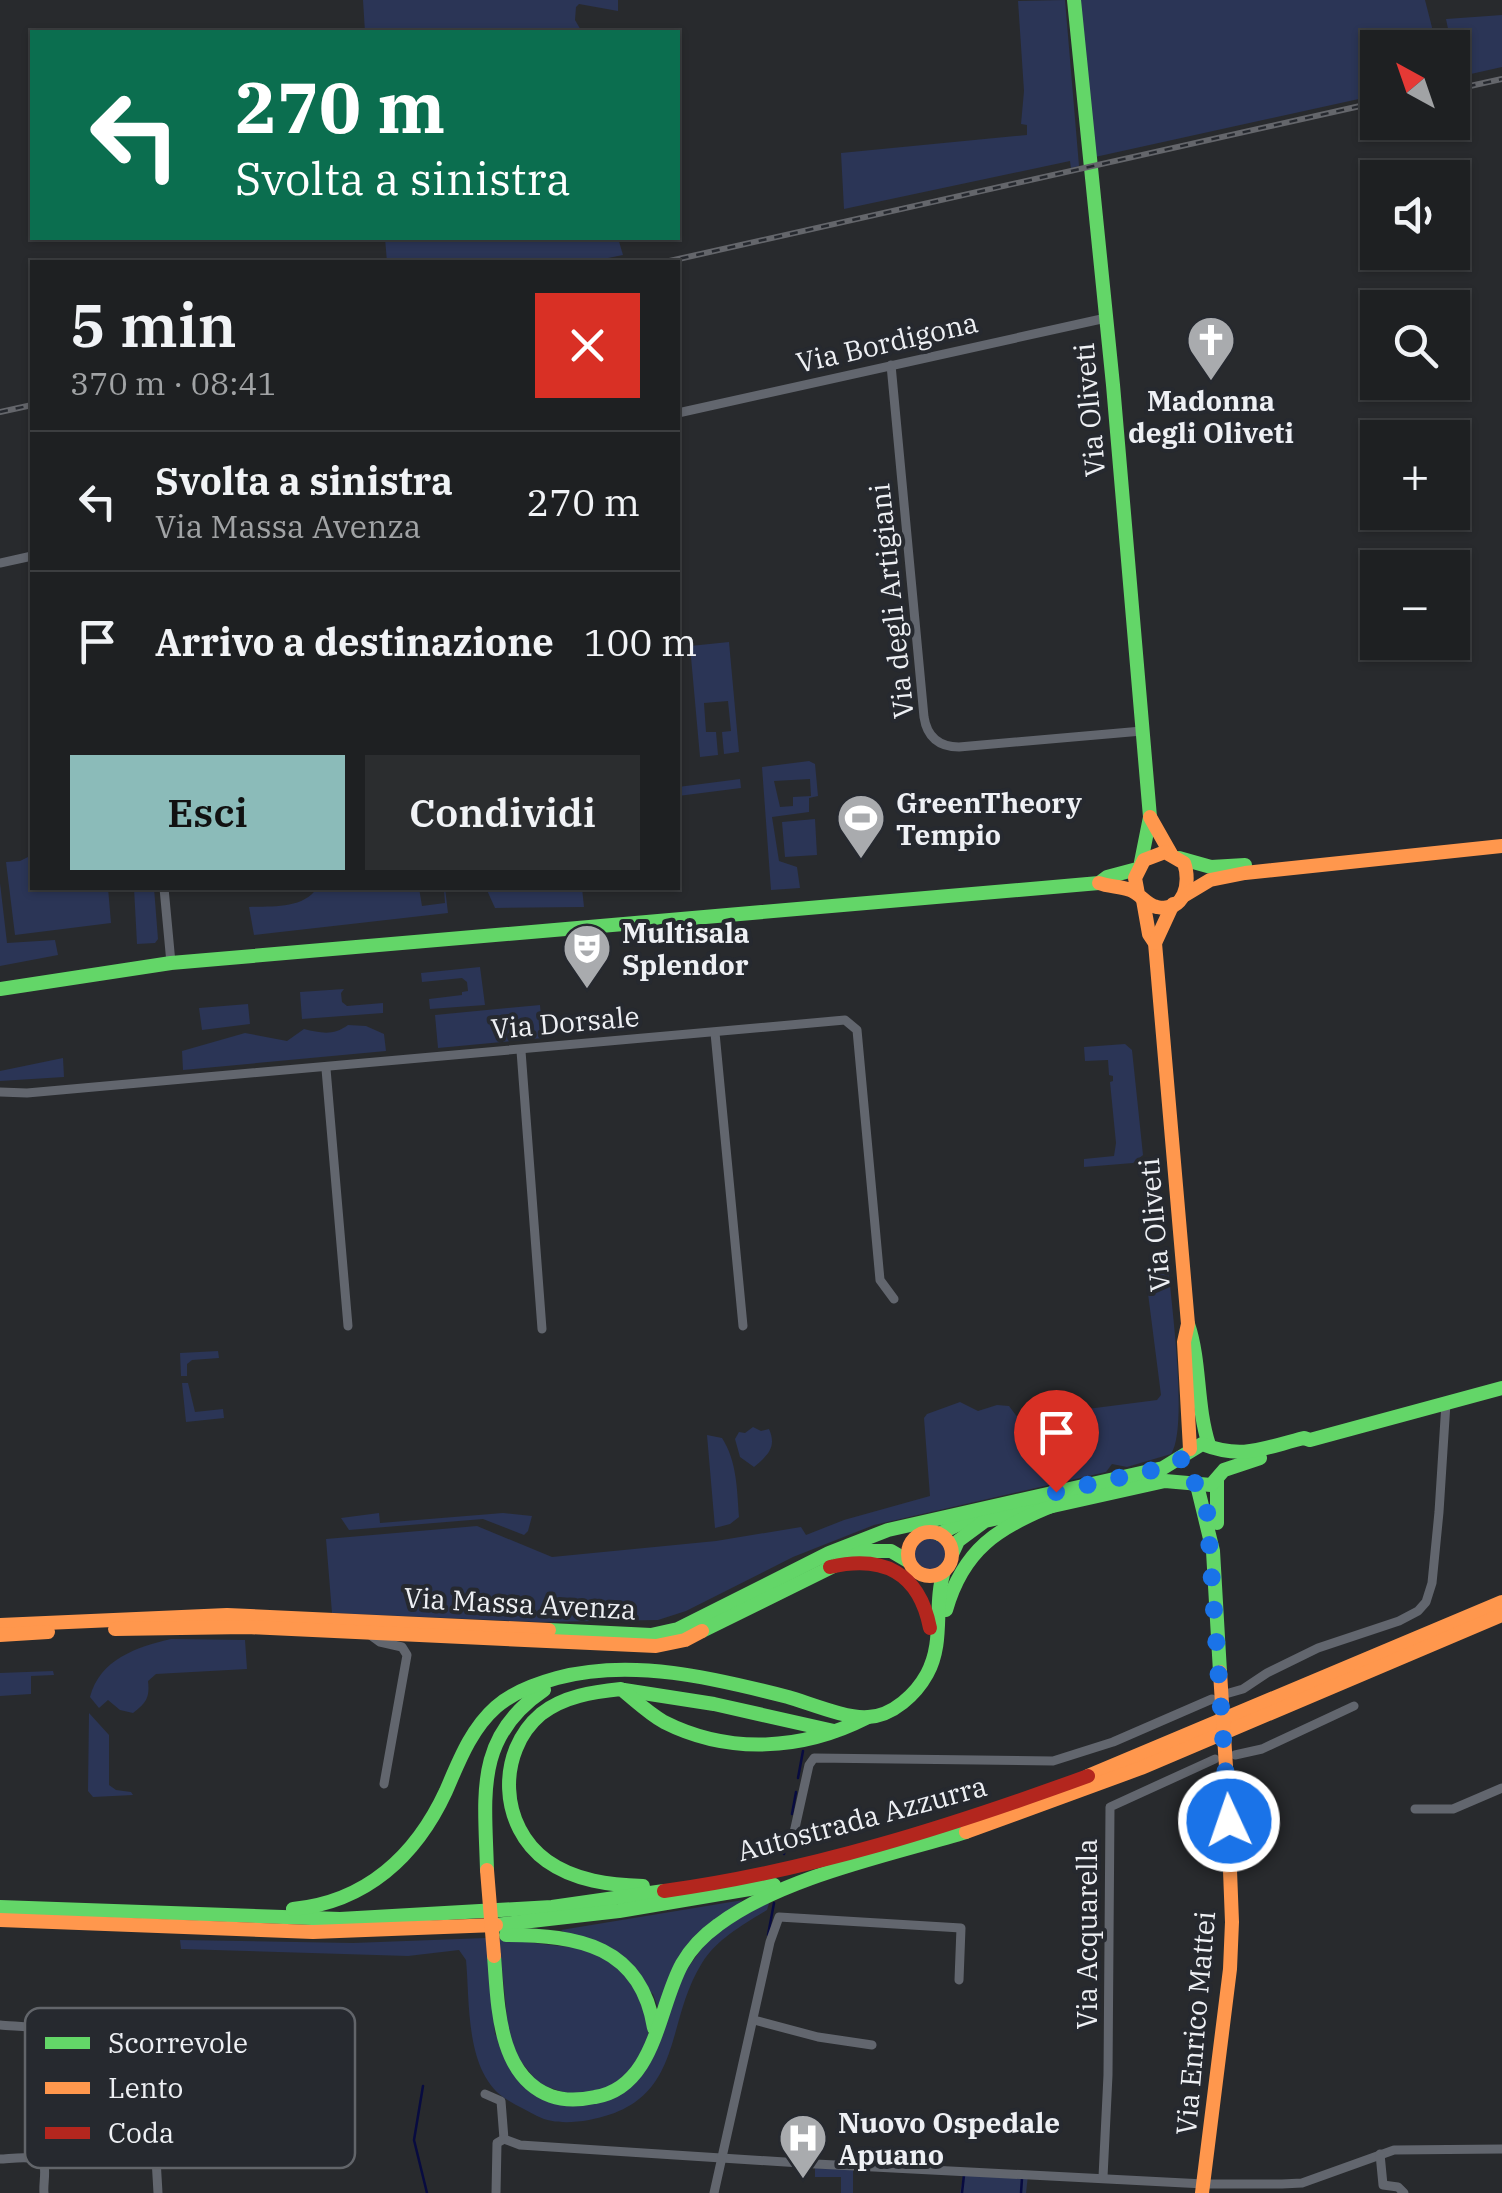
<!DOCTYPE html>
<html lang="it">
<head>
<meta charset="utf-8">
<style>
	:root { --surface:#1e2022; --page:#2b2d2f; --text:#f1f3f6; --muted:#a1a3a5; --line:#3c3e40; --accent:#8bbbb9 }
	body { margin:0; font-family:"IBM Plex Serif",serif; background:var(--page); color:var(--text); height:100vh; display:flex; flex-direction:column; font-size:38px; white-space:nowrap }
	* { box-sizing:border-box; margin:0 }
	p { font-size:32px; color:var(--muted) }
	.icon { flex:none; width:55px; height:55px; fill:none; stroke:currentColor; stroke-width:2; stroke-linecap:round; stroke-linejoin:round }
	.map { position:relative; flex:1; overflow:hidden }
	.side { position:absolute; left:30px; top:260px; width:650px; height:630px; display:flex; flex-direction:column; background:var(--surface); border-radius:0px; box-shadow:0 2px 8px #0004,0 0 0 2px var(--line) }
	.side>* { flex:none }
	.hud { position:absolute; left:30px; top:30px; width:650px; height:210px; border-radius:0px; box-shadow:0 2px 8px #0004,0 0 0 2px var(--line); background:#0b6e4f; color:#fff; overflow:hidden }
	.needle { width:65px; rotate:320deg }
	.controls { position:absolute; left:1360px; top:30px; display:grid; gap:20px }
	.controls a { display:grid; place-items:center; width:110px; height:110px; border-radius:0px; background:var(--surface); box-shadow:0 2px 8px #0004,0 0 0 2px var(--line); font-size:50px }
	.pin { position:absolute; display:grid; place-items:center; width:85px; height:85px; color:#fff; margin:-102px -42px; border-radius:50% 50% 50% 0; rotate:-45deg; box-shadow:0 0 10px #0007 }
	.pin .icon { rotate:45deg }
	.me { position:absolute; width:110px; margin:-55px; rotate:357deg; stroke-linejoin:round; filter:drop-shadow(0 0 8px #0008) }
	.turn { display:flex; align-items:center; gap:35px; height:210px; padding:0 40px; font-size:45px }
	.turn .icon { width:130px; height:130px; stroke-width:2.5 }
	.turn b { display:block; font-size:70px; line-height:85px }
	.round { display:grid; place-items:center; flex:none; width:105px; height:105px; border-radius:0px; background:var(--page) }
	.summary { display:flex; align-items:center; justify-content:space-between; height:170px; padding:0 40px }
	h1 { font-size:60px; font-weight:600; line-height:75px }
	.action { display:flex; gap:20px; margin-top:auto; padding:20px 40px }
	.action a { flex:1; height:115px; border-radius:0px; background:var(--accent); color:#111; font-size:40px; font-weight:600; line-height:115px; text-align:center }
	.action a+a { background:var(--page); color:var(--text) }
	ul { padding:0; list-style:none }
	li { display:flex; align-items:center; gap:30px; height:140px; padding:0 40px; border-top:2px solid var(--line) }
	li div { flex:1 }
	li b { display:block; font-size:38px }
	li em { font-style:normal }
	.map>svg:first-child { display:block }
	.green { fill:#2b3556; fill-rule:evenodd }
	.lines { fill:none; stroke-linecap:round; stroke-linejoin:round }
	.stream { stroke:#080b40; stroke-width:2.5 }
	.street { stroke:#62666e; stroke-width:9 }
	.fast { stroke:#63d668; stroke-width:14 }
	.slow { stroke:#ff974d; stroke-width:14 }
	.jam { stroke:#b3261e; stroke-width:14 }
	.rail-casing { stroke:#64666b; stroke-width:6 }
	.rail { stroke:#26292f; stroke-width:2.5; stroke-dasharray:8; stroke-linecap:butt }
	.slow-bridge { stroke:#ff974d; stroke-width:14 }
	.route { stroke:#1a73e8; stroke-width:18; stroke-dasharray:0 32.4 }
	.labels { text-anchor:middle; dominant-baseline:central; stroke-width:8; stroke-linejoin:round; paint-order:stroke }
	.street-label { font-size:28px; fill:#eef0f4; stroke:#26292f }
	.poi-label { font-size:28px; font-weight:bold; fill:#eef0f4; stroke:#26292f; text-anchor:start }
	.key { fill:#26292f; stroke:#62656a; stroke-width:2.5 }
	.key-label { font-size:28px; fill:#eef0f4 }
</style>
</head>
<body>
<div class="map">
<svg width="1502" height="2193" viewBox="0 0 1502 2193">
	<rect width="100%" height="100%" fill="#282a2d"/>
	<!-- green -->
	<g class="green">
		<polygon points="363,0 618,0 618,11 579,4 576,7 575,20 582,32 365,32"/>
		<polygon points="1065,0 1079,166 1071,168 1070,161 844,209 841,153 1027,135 1027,125 1021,124 1024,91 1018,1"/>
		<polygon points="1080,0 1425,0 1437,47 1378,48 1377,95 1095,157"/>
		<polygon points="1502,15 1502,67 1453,78 1452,48 1446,19"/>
		<polygon points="385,238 618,238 623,255 588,262 387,262"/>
		<polygon points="729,642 739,752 724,754 722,732 731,731 728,701 704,703 706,732 716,732 718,755 700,757 690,646"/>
		<path d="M 809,761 L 815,764 L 818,796 L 809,798 L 809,812 L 772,817 L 779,861 L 797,867 L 800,888 L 771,890 L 762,767 ZM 810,779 L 811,796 L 793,797 L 793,806 L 780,807 L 774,781 Z"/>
		<polygon points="740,779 741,788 678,796 678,787"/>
		<polygon points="815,819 817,855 785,857 782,822"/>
		<polygon points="32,855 32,888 108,888 111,923 15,935 6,862 20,861"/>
		<polygon points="0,883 7,943 55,940 58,955 0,966"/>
		<polygon points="134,888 154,888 158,939 155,943 137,944"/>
		<path d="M 317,888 L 387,890 L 388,888 L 422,888 L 419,888 L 422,906 L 445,903 L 444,890 L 433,891 L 433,888 L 445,888 L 448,913 L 254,935 L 249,907 C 273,906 303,909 317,888 Z"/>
		<polygon points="486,888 582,888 584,907 495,908"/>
		<polygon points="480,967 485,1005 430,1009 429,999 462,995 462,992 468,991 467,982 462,978 422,982 421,973"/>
		<polygon points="344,989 341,993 342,1002 347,1006 383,1003 383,1013 302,1019 300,992"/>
		<polygon points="248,1004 250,1024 202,1030 199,1008"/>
		<polygon points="540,1005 543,1038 438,1048 435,1015"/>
		<path d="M 348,1025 L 366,1026 L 384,1034 L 386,1051 L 183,1070 L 182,1051 L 245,1033 L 287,1041 L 304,1029 C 321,1033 333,1036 348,1025 Z"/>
		<polygon points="1125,1044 1132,1050 1143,1155 1133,1163 1084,1167 1084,1159 1114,1156 1116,1143 1110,1082 1113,1081 1113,1076 1109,1075 1108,1060 1085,1061 1084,1047"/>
		<polygon points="63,1058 64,1077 0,1081 0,1071"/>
		<path d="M 1145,1270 L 1161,1270 L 1169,1274 C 1172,1310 1188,1428 1171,1454 L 1127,1467 L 1112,1464 L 1106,1472 L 874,1525 L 793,1557 L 686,1611 L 658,1620 L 539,1622 L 332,1613 L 326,1539 L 477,1526 L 552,1557 L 716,1541 L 801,1527 L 806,1535 L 844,1520 L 930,1496 L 924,1418 L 927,1414 L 960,1402 L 978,1411 L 997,1405 L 1009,1406 L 1018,1418 L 1157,1400 L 1161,1395 Z"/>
		<polygon points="218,1351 219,1358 192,1360 187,1364 187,1376 181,1376 180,1353"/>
		<polygon points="182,1383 188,1383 195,1412 223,1409 224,1418 186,1422"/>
		<path d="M 753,1427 L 761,1431 L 769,1429 C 777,1447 768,1455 754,1467 L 740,1457 L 735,1439 L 739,1432 L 745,1433 Z"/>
		<path d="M 707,1435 L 722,1438 C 737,1461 737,1490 739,1517 L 730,1524 L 715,1528 Z"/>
		<polygon points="379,1513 380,1523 503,1513 532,1516 528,1531 524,1535 483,1519 349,1530 341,1518"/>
		<circle cx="930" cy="1555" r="17"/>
		<path d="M 171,1639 L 245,1640 L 247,1669 L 156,1674 L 148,1681 C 150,1698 146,1703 133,1713 L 120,1710 L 108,1700 L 99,1708 L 90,1697 C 100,1659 137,1647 171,1639 Z"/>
		<polygon points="53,1671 54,1675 31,1676 31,1694 0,1696 0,1673"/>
		<polygon points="89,1713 109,1735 109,1785 116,1790 131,1792 133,1795 93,1797 88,1791"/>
		<polygon points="743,1900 716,1921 660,2013 653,1994 561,1930"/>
		<path d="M 770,1900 L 767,1910 C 743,1925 717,1939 702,1963 C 663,2025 686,2102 589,2120 C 571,2123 553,2124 537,2116 C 526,2110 513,2104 503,2097 C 465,2069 470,2002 466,1960 L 459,1950 L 408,1956 L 181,1949 L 180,1940 L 353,1943 L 486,1938 L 495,2034 L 540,2096 L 627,2090 L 680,1979 L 712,1934 Z"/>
		<polygon points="499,1939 595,1950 640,1987 649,2037 630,2073 604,2090 572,2095 539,2084 510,2048"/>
		<polygon points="815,2168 853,2170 853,2193 841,2193 841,2177 815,2177"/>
		<polygon points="964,2173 1028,2175 1026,2193 960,2193"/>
	</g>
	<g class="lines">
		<!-- stream -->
		<g class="stream">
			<polyline points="798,1778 803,1751"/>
			<polyline points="792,1814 796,1792"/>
			<polyline points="784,1854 787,1838"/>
			<polyline points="768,1935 774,1903"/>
			<polyline points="423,2086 414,2140 427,2193"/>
			<polyline points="962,2193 964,2175"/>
			<polyline points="1021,2193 1022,2178"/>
		</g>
		<!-- street -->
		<g class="street">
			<path d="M 891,365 L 924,717 C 927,737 939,747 959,747 L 1142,731"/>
			<polyline points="678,413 1106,318"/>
			<polyline points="0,563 32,556"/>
			<polyline points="164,888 171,963"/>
			<polyline points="715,1033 743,1326"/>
			<polyline points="521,1051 542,1329"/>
			<polyline points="326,1069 348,1326"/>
			<polyline points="0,1092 27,1093 845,1020 857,1030 880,1280 894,1299"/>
			<polyline points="369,1634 380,1642 402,1647 407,1655 384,1784"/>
			<polyline points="1229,1693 1243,1689 1267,1673 1318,1648 1399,1621 1418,1611 1426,1602 1432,1583 1439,1512 1446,1403"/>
			<polyline points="1235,1755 1262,1749 1354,1706"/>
			<polyline points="1415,1809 1453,1809 1502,1788"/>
			<polyline points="791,1846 809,1765 814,1758 1053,1761 1113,1742 1212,1699"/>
			<polyline points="754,2020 818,2037 872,2045"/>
			<path d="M 0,2025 C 24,2027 141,2033 152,2047 C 161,2057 157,2073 156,2084 C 153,2120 156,2157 158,2193"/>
			<polyline points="485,2094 501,2101 504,2139 520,2145 816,2164 1204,2184 1282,2184 1302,2183 1394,2150 1502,2149"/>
			<polyline points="1380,2154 1383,2185 1398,2187 1404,2193"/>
			<path d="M 0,2159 C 11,2159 39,2153 44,2166 C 46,2172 43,2186 44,2193"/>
			<polyline points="1103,2177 1108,2075 1110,1807 1215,1759"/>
			<polyline points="496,2193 497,2143 504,2139"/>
			<polyline points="714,2193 770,1942 779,1917 961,1928 959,1980"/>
		</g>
		<!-- fast -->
		<g class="fast">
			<polyline points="1074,0 1113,385 1150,817 1141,862"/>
			<polyline points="1179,858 1211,867 1245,865"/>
			<polyline points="0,989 171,963 1099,883 1107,877 1137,869"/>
			<path d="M 1188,1324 C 1201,1363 1196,1405 1209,1445"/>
			<polyline points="1217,1481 1217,1523"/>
			<polyline points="1197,1485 1213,1551 1220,1672"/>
			<polyline points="939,1534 979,1514"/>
			<polyline points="952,1554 958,1541 985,1521 1165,1481 1211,1485 1224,1470 1260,1458"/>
			<path d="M 946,1610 C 963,1550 998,1527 1054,1505"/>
			<path d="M 549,1630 L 651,1635 L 678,1629 L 829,1553 L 888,1530 L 1163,1468 L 1202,1444 C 1243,1460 1263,1448 1304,1438 L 1310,1440 L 1502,1388"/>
			<polyline points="702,1631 864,1551 891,1551 908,1561"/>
			<polyline points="624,1690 714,1704 834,1731"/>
			<path d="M 487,1870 C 485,1795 474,1737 544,1690"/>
			<path d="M 643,1886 C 610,1885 575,1881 547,1861 C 499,1827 496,1752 541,1714 C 564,1696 593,1692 621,1689 C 635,1700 648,1713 664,1722 C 729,1755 803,1750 866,1718"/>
			<polyline points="0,1907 340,1919 552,1907 664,1891"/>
			<path d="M 293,1909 C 366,1902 416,1856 446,1791 C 459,1761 471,1729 496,1707 C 513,1692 535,1684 557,1678 C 632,1658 714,1678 788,1697 C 809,1703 847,1719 868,1717 C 893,1716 916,1694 927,1674 C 945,1641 933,1605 944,1571"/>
			<polyline points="496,1925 619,1911 774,1885"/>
			<path d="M 506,1935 C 579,1935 641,1946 654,2028"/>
			<path d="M 494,1956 C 498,2003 497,2076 551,2096 C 565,2101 581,2100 595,2097 C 656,2087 658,2007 682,1964 C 691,1948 704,1935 718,1925 C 782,1877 890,1855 966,1832"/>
		</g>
		<!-- slow -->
		<g class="slow">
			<polyline points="1150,817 1171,854"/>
			<path d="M 1099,883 C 1109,887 1120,886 1130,890 C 1141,894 1146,905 1157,907 C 1185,913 1191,882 1184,863 L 1165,852 L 1144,860 L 1135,878 L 1138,894"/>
			<polyline points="1185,895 1210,880 1245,873 1502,846"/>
			<polyline points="1143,900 1149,934 1155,943 1188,1324 1184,1342 1190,1449"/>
			<polyline points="1155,943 1173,904"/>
			<circle cx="930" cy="1554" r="22"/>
			<polyline points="0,1625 227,1615 549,1630"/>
			<polyline points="115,1629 247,1627 656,1646 685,1640 702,1631"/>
			<polyline points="0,1635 48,1632"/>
			<polyline points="1088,1776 1502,1602"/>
			<polyline points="966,1832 1141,1768 1502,1615"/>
			<polyline points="0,1920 313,1932 496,1925"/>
			<polyline points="1202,2193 1230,1969 1232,1922 1226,1767"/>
		</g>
		<!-- jam -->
		<g class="jam">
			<path d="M 830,1567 C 883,1555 919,1572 930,1628"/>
			<path d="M 664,1891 C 810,1871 951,1826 1088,1776"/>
		</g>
		<!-- rail casing -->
		<g class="rail-casing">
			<g id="rail">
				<polyline points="1452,90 1502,79"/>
				<polyline points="665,262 1378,102"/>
				<polyline points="0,412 32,405"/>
			</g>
		</g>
		<!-- rail -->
		<use href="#rail" class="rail"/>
		<!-- slow-bridge -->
		<g class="slow-bridge">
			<polyline points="1220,1672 1226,1767"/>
			<polyline points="487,1870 494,1956"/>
		</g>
	</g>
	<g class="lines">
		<!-- route -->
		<polyline class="route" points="1056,1492 1162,1468 1184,1458 1186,1475 1197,1485 1207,1511 1229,1821"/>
	</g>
	<!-- icons -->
	<defs>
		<g id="church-pin" transform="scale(2.5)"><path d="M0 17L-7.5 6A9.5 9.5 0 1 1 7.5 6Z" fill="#a9abae" stroke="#26292f"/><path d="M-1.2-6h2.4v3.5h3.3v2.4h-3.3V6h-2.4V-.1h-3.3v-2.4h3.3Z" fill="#fff"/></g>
		<g id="stadium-pin" transform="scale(2.5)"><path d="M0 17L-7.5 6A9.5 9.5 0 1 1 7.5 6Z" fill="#a9abae" stroke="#26292f"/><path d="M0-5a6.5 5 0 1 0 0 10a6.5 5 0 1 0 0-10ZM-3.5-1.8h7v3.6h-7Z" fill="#fff"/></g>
		<g id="theatre-pin" transform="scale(2.5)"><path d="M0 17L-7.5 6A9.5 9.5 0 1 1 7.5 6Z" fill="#a9abae" stroke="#26292f"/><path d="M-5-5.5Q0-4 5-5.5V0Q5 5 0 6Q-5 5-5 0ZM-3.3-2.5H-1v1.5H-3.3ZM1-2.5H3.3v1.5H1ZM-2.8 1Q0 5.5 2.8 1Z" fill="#fff"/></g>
		<g id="hospital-pin" transform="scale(2.5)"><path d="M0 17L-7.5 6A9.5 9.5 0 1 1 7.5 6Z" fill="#a9abae" stroke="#26292f"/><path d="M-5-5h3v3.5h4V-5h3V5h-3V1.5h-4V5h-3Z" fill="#fff"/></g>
	</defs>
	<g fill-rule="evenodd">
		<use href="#church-pin" x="1211" y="340"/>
		<use href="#stadium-pin" x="861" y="818"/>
		<use href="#theatre-pin" x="587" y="948"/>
		<use href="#hospital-pin" x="803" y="2138"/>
	</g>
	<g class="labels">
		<!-- street labels -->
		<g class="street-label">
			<text transform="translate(887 342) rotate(-13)">Via Bordigona</text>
			<text transform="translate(1089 410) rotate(-95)">Via Oliveti</text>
			<text transform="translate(891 601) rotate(-96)">Via degli Artigiani</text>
			<text transform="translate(565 1022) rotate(-5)">Via Dorsale</text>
			<text transform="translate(1154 1225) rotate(-95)">Via Oliveti</text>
			<text transform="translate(520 1603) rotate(3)">Via Massa Avenza</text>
			<text transform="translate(862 1818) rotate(-15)">Autostrada Azzurra</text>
			<text transform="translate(1086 1934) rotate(-90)">Via Acquarella</text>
			<text transform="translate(1195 2023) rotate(-85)">Via Enrico Mattei</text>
		</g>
		<!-- poi labels -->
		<g class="poi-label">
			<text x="1211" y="400" text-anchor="middle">Madonna<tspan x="1211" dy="32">degli Oliveti</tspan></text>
			<text x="896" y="802">GreenTheory<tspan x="896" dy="32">Tempio</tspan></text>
			<text x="622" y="932">Multisala<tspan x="622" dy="32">Splendor</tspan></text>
			<text x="838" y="2122">Nuovo Ospedale<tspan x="838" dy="32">Apuano</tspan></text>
		</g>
	</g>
	<!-- legend -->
	<rect x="25" y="2008" width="330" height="160" rx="15" class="key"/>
	<rect x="45" y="2037" width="45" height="12" fill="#63d668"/>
	<rect x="45" y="2082" width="45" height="12" fill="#ff974d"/>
	<rect x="45" y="2127" width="45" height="12" fill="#b3261e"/>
	<g class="key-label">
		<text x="108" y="2053">Scorrevole</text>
		<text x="108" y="2098">Lento</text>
		<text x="108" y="2143">Coda</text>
	</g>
</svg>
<div class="controls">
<a><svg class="needle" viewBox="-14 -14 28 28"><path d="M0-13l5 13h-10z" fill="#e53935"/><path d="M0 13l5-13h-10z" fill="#a1a3a5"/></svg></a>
<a><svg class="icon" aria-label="sound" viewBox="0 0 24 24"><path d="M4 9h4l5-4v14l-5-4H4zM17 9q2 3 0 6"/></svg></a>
<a><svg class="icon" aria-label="search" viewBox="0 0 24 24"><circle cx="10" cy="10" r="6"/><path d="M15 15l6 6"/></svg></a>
<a>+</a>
<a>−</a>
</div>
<div class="pin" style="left:1056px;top:1492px;background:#d93025"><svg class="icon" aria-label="arrive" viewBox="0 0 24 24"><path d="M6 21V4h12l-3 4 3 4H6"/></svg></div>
<svg class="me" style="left:1229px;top:1821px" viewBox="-20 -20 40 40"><circle r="17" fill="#1a73e8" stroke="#fff" stroke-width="3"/><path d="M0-11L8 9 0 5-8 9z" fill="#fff"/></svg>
<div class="hud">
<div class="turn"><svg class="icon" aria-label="left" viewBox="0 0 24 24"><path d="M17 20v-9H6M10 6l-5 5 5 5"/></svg><div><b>270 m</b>Svolta a sinistra</div></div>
</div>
<section class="side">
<div class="summary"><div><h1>5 min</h1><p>370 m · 08:41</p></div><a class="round" style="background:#d93025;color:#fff"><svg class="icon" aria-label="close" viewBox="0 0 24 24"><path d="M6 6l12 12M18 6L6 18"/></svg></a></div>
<ul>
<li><svg class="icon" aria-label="left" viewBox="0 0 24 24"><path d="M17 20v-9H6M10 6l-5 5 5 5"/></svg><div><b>Svolta a sinistra</b><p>Via Massa Avenza</p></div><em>270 m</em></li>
<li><svg class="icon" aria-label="arrive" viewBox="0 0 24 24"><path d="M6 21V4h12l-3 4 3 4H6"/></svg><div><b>Arrivo a destinazione</b></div><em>100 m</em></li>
</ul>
<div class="action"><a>Esci</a><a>Condividi</a></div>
</section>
</div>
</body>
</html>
